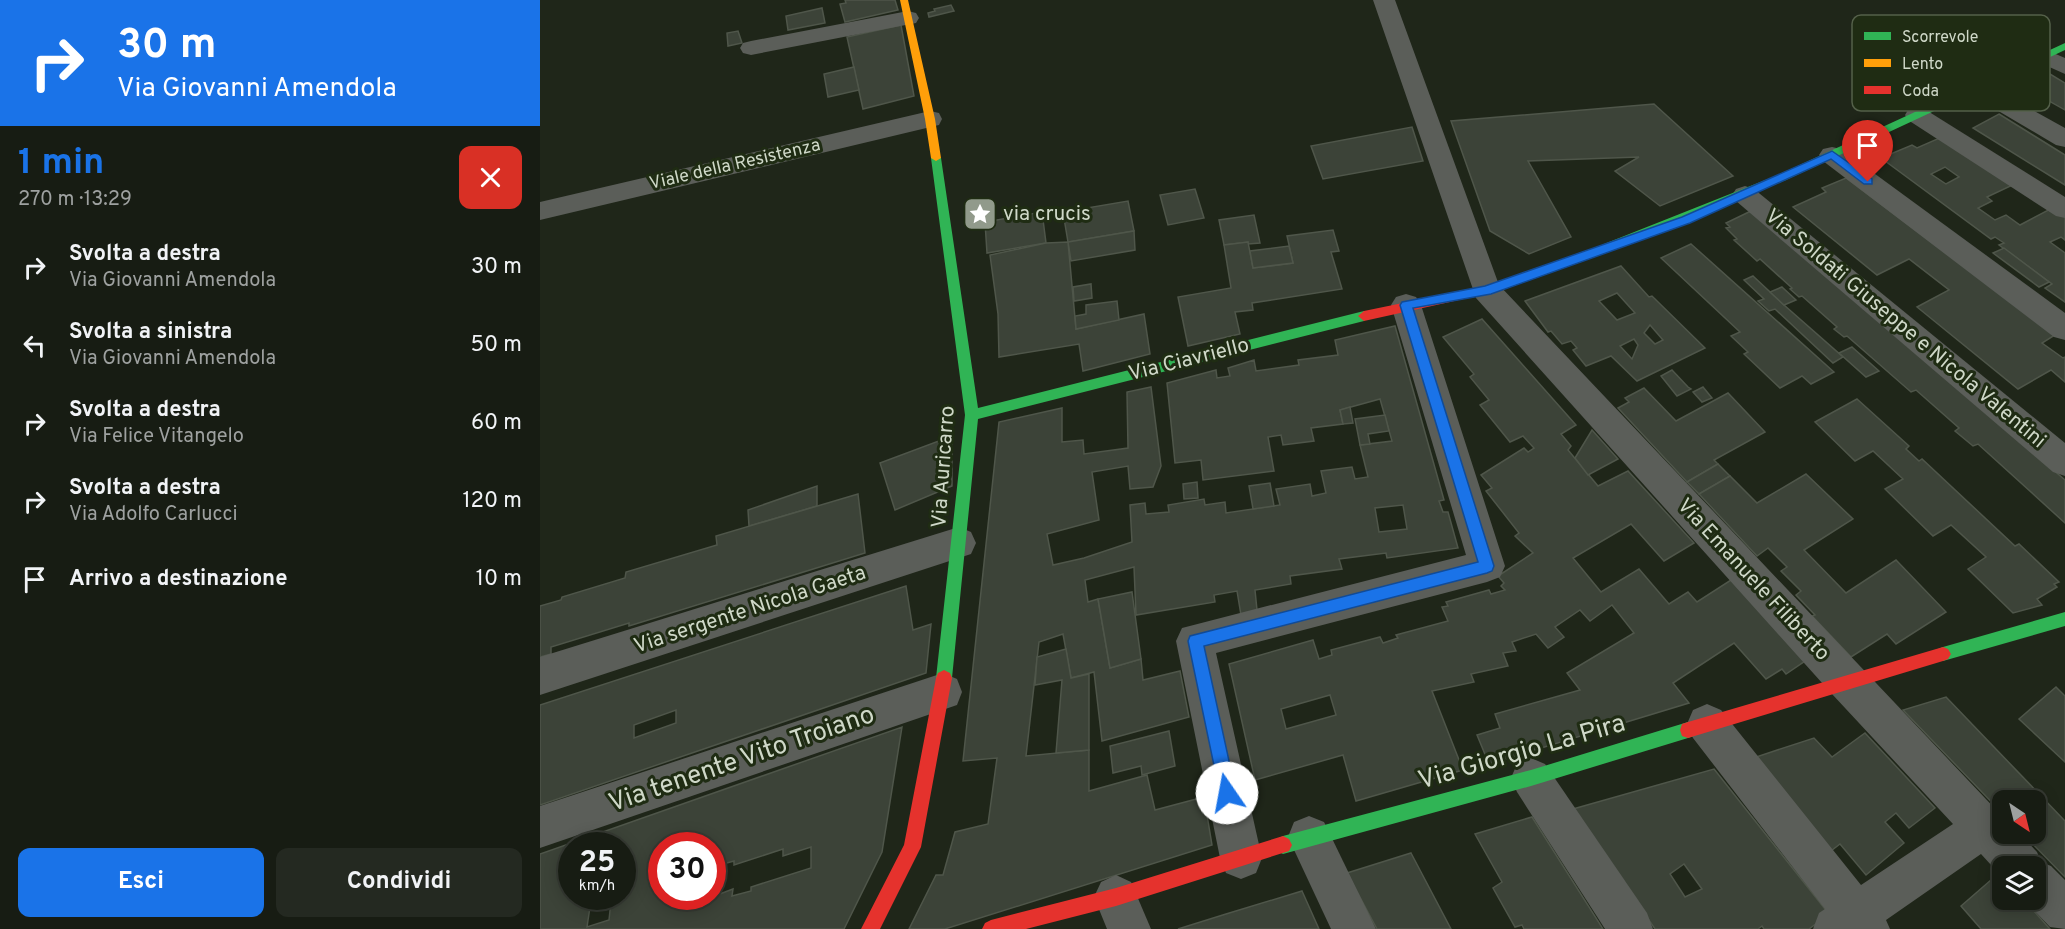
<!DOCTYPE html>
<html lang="it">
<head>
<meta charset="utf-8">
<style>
	:root { --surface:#171c13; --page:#242921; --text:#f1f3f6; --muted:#9ea1a0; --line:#363a33; --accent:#1a73e8 }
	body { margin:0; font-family:Overpass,sans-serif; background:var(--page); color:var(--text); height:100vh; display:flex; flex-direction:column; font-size:22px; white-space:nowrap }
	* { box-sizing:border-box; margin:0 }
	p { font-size:20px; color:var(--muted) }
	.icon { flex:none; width:33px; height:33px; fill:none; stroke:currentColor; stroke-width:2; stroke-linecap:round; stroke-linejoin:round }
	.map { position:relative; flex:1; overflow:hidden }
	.drawer { display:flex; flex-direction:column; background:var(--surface); width:540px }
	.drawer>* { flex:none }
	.guide { background:#1a73e8; color:#fff; overflow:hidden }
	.needle { width:39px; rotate:145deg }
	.buttons { position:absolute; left:1452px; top:790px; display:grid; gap:12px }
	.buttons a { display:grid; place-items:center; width:54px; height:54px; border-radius:12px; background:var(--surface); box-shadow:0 3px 15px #0003,0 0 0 2px var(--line); font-size:30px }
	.speed { position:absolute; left:18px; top:832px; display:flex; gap:12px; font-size:30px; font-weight:700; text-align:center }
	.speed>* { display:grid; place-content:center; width:78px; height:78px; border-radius:50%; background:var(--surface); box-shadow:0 3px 15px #0003,0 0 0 2px var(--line); line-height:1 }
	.speed small { font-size:15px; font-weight:400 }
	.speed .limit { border:9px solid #d22; background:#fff; color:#111 }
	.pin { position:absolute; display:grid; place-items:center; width:51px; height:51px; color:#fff; margin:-62px -26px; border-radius:50% 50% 50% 0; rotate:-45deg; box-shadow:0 0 6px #0007 }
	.pin .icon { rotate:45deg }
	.me { position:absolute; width:66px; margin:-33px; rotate:348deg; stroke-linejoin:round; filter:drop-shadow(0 0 4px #0008) }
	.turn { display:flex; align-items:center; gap:21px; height:126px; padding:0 18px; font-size:27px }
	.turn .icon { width:78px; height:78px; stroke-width:2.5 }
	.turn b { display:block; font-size:42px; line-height:51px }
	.round { display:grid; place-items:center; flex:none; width:63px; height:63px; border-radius:12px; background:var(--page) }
	.overview { display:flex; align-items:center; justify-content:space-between; height:102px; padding:0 18px }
	h1 { font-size:36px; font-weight:700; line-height:45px; color:var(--accent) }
	.action { display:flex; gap:12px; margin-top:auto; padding:12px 18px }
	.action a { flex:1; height:69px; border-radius:12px; background:var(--accent); color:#fff; font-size:24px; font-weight:700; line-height:69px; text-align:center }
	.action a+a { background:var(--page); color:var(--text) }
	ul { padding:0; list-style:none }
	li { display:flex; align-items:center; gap:18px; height:78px; padding:0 18px }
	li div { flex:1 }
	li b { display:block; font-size:22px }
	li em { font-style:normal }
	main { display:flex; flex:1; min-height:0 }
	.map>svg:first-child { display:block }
	.building { fill:#3c4338; stroke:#4f564a; stroke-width:1.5; fill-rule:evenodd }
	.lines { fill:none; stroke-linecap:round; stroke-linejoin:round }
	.street { fill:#5b5e59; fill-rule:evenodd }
	.fast { fill:#30b455; fill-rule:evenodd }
	.slow { fill:#ff9f0a; fill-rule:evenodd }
	.jam { fill:#e5322d; fill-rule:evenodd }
	.route { fill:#1a73e8; stroke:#114b97; stroke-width:1.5 }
	.labels { text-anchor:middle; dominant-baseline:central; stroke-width:6; stroke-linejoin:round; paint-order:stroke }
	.far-street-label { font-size:18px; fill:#cfd8c8; stroke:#1f2c13 }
	.poi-label { font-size:21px; fill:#cfd8c8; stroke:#1f2c13; text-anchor:start }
	.street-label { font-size:21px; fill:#cfd8c8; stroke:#1f2c13 }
	.near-street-label { font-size:26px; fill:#cfd8c8; stroke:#1f2c13 }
	.key { fill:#1f2c13; stroke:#546049; stroke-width:1.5 }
	.key-label { font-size:16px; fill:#cfd8c8 }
</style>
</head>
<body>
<main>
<section class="drawer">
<div class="guide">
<div class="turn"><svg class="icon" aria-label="right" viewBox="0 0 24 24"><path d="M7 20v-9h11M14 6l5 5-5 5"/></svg><div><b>30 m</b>Via Giovanni Amendola</div></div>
</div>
<div class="overview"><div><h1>1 min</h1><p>270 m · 13:29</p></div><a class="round" style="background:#d93025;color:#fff"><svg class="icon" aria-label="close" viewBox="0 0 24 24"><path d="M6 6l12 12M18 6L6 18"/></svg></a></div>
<ul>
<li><svg class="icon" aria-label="right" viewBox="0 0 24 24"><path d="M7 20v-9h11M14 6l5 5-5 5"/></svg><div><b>Svolta a destra</b><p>Via Giovanni Amendola</p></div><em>30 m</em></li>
<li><svg class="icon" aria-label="left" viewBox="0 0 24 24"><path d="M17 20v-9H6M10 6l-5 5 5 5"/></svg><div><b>Svolta a sinistra</b><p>Via Giovanni Amendola</p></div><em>50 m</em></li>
<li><svg class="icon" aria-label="right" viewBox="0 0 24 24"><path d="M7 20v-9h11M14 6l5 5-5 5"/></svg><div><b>Svolta a destra</b><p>Via Felice Vitangelo</p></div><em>60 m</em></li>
<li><svg class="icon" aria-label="right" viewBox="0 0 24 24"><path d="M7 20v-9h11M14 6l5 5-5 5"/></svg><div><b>Svolta a destra</b><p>Via Adolfo Carlucci</p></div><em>120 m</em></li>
<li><svg class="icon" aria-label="arrive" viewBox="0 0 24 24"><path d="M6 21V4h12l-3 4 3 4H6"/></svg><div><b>Arrivo a destinazione</b></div><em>10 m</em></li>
</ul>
<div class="action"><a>Esci</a><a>Condividi</a></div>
</section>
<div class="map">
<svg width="1525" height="929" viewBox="0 0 1525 929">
	<rect width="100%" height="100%" fill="#1f2619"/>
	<!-- building -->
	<g class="building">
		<polygon points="305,0 355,0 358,10 305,22 300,4 306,3"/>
		<polygon points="411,5 414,11 389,17 388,13 395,11 394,9"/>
		<polygon points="282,8 285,23 248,30 246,16"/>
		<polygon points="361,25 374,96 323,109 307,37"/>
		<polygon points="198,31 202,43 188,46 187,33"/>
		<polygon points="314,67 319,90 288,97 284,74"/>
		<polygon points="1505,71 1525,83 1525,110 1479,84"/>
		<polygon points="1114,104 1193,176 1120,206 1075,171 1099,157 988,161 1031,237 989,254 950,231 911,121"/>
		<polygon points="1459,114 1525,155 1525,185 1433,128"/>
		<polygon points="872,127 883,161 783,179 771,146"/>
		<path d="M 1404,136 L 1477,183 L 1447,197 L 1452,201 L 1438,208 L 1455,220 L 1466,215 L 1480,225 L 1514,207 L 1525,214 L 1525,240 L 1521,237 L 1510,242 L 1525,253 L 1525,302 L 1505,288 L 1512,284 L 1459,245 L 1464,243 L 1455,237 L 1451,239 L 1341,158 L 1372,145 L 1377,148 ZM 1405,167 L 1419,177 L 1406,184 L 1391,174 Z"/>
		<polygon points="1306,178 1515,335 1502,343 1523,358 1525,357 1525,382 1511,370 1478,389 1377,307 1409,290 1369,259 1337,275 1253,207 1286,192 1282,188"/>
		<polygon points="655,189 664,218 628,225 620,195"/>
		<polygon points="588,201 594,231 528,242 523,212"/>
		<polygon points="1211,211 1525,480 1525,523 1438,444 1433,446 1415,431 1419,428 1376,390 1371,392 1307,336 1304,337 1294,329 1297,327 1262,296 1259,297 1250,289 1252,288 1220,259 1217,261 1194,240 1197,239 1186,228 1190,227 1186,223"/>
		<polygon points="502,212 506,243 447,253 445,222"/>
		<polygon points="714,215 720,243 708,244 708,242 684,245 679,220"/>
		<polygon points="793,230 799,251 791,252 802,289 712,303 713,310 695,312 700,334 648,346 638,297 691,288 684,245 708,242 713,268 753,263 747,236"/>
		<polygon points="594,231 595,250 531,261 528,242"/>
		<polygon points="528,242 536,329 604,314 610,354 543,371 539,344 459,357 458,314 450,255 506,243"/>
		<polygon points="1151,244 1294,372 1271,384 1262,376 1240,388 1204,354 1208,352 1191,336 1200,332 1121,258"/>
		<polygon points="749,246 753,263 713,268 710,251"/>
		<polygon points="1464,248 1509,282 1499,287 1453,253"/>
		<path d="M 1081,266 L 1109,297 L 1112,296 L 1165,348 L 1097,381 L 1071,356 L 1046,366 L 1033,350 L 1037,348 L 1031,341 L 1022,344 L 1011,331 L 1008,332 L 985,301 ZM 1077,293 L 1095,313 L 1077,320 L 1059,301 ZM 1110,325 L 1123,340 L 1115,344 L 1104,333 ZM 1094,339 L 1098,345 L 1092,359 L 1080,346 Z"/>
		<polygon points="1213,276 1244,305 1303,357 1293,363 1235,309 1229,311 1218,301 1224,299 1204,280"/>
		<polygon points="551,284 552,298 534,301 533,287"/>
		<polygon points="1242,287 1256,300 1244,305 1230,292"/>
		<polygon points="577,301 579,320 536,329 535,316 546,314 546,305"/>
		<path d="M 942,319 L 1036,425 L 1021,434 L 1031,446 L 1028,450 L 1058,486 L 1088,471 L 1154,543 L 1124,561 L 1091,524 L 1033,558 L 1061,592 L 1099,569 L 1129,604 L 1148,592 L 1157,602 L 1191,580 L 1265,661 L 1246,674 L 1242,669 L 1226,679 L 1194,643 L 1133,683 L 1149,703 L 949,764 L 937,735 L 960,728 L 955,714 L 1040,690 L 1027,673 L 1094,633 L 1072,605 L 1050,621 L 1040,610 L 1015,627 L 1024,637 L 1008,648 L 996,634 L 972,642 L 976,651 L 963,653 L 968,666 L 931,674 L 934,682 L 892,691 L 923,770 L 816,801 L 803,755 L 715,780 L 689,664 L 773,640 L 779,659 L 792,655 L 791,650 L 840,637 L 843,643 L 858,638 L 856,635 L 908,621 L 902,607 L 908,606 L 906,602 L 949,590 L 951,594 L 965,590 L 961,586 L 964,583 L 958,576 L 993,553 L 975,536 L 979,533 L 946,491 L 952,488 L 941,475 L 984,448 L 988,452 L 994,448 L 983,436 L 970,442 L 940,405 L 949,400 L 930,377 L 934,374 L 903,337 ZM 790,695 L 796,715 L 746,729 L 741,709 Z"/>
		<path d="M 855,326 L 904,500 L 899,501 L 903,512 L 908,512 L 918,548 L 847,558 L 846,553 L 799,559 L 802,569 L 750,576 L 751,584 L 715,590 L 717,610 L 701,615 L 697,591 L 674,595 L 675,602 L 596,615 L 594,567 L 545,580 L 548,602 L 558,599 L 570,668 L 601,659 L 603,680 L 640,671 L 649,717 L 562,741 L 554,672 L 531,678 L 523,634 L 499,642 L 486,756 L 549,750 L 549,791 L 607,775 L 615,810 L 664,797 L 672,845 L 405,929 L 369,929 L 396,875 L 403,875 L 415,832 L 448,824 L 457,758 L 423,761 L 459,422 L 522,408 L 522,442 L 543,440 L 544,454 L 588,448 L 587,392 L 611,387 L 621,466 L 613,487 L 590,489 L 588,466 L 552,472 L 559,520 L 507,534 L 513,565 L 544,558 L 592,542 L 590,505 L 605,503 L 606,514 L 629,512 L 628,505 L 664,499 L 665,505 L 685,502 L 686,513 L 740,505 L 736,489 L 770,484 L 772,496 L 786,493 L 781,471 L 812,467 L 815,479 L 828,477 L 820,445 L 852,441 L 840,399 L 800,410 L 803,424 L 771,428 L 774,441 L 743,445 L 741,435 L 728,437 L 734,471 L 663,480 L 661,460 L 635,463 L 627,383 L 676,370 L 677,378 L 690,376 L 688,368 L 714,360 L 716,371 L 759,365 L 758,360 L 798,355 L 795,340 ZM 863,505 L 867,529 L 839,532 L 835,508 Z"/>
		<polygon points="1312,347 1339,371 1326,377 1299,353"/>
		<polygon points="1132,370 1148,387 1151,389 1137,396 1121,376"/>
		<polygon points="1163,387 1172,398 1162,402 1153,392"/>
		<polygon points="1104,388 1136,421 1188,393 1225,432 1174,460 1178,464 1147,482 1078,408 1089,402 1085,398"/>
		<polygon points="1317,399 1369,446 1366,449 1379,461 1382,459 1475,546 1479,544 1519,582 1514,584 1517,587 1497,599 1502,605 1473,613 1428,569 1446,557 1411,525 1393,536 1345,489 1363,479 1333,451 1315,461 1275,422"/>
		<polygon points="810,407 813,423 803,424 800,410"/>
		<polygon points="845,415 849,431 828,434 830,444 820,445 815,419"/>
		<polygon points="1052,430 1078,459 1048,475 1035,458"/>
		<polygon points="412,436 412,486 355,510 340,463"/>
		<polygon points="1178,464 1190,476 1159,494 1147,482"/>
		<polygon points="1266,474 1313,519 1264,550 1306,593 1356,560 1406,612 1356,644 1347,634 1311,657 1272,616 1275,615 1256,595 1261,591 1241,571 1247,567 1228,548 1217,556 1159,494 1190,476 1217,503"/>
		<polygon points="657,482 658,498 644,499 643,484"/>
		<polygon points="730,483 734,506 713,509 709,486"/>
		<polygon points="277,486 277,506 209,526 208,510"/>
		<polygon points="318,494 325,553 89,626 89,623 11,647 11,654 0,657 0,606 21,600 22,597 85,578 86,572 177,545 176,536"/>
		<path d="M 366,586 L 373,630 L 391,624 L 386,673 L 0,805 L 0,705 ZM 136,710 L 136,723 L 94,738 L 94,725 Z"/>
		<polygon points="592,592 601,659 570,668 558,599"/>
		<polygon points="526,649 531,678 549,674 549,750 516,753 522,680 495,685 497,657"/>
		<polygon points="1516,687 1525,696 1525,762 1479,719"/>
		<polygon points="1406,697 1525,821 1525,877 1483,834 1496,834 1496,801 1462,801 1462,813 1363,710"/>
		<path d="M 362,727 L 342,852 L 304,929 L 0,929 L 0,854 ZM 32,846 L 82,846 L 82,897 L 32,897 ZM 122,846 L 172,846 L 172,867 L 194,861 L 194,865 L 243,849 L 243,856 L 271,847 L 271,868 L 211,887 L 211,891 L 192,896 L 193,889 L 172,897 L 122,897 ZM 71,901 L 69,920 L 47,927 L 50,907 Z"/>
		<polygon points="629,731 635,766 602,775 601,766 573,773 570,746"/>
		<polygon points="1325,733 1395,808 1369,828 1356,813 1345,822 1364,843 1326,875 1300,844 1287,854 1210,759 1274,738 1292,757"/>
		<path d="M 1174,769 L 1289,914 L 1269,929 L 1224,929 L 1222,926 L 1218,929 L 1115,929 L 1033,809 ZM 1144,864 L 1162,889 L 1145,897 L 1130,874 Z"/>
		<polygon points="992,817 1063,929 984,929 982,925 975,927 953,888 962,882 935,834"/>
		<polygon points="871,853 911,929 837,929 807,873"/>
		<polygon points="1459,873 1462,877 1462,900 1484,900 1510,929 1441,929 1421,906"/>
		<polygon points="762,891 779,929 638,929 686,914"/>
	</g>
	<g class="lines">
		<!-- street -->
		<g class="street">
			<polygon points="833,0 855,0 959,285 1462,816 1462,834 1480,834 1497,852 1501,862 1511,866 1525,880 1525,929 1510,927 1484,900 1496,900 1496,867 1462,867 1462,877 1441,854 1346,920 1350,929 1273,929 1279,913 1285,909 1153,738 1147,724 1153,710 1167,704 1181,710 1321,885 1413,824 1292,694 936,298"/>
			<polygon points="368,11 376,13 379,18 376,23 211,55 203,53 200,48 203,43 211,41"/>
			<polygon points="1504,49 1525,58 1525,74 1496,61 1492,56 1496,51"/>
			<polygon points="1436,81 1444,83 1525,128 1525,147 1516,145 1428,93 1424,88 1428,83"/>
			<polygon points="1377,107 1386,110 1525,197 1525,218 1516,216 1368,120 1365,115 1368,110"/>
			<polygon points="390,111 399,113 402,119 399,125 0,220 0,202"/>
			<polygon points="1292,147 1301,149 1525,313 1525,340 1514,337 1283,161 1279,155 1283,149"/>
			<polygon points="1205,186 1214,189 1525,443 1525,476 1513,472 1196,201 1192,195 1196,189"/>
			<polygon points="866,294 876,297 881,305 965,566 960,577 947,582 676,653 722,858 716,873 701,879 686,873 680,858 636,641 642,628 926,555 851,305 856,297"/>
			<polygon points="419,527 431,532 436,543 431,554 0,695 0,657"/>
			<polygon points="403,673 417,679 422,692 417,705 0,848 0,806"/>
			<polygon points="991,758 1005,764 1107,913 1113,929 1065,929 977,792 971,778 977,764"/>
			<polygon points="769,816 784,822 836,929 791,929 748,837 754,822"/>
			<polygon points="576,875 591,882 611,929 567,929 554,897 561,882"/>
		</g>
		<!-- fast -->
		<g class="fast">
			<polygon points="1525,43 1525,50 1246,180 1072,250 1068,251 1062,247 1064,244 1238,175"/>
			<polygon points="396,155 401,158 438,408 824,311 830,316 824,321 438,419 412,678 410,683 404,686 398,683 396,678 425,415 391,158"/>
			<polygon points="1525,612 1525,626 1403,661 1398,659 1395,654 1398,649 1403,647"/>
			<polygon points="1148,722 1154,724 1156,730 1154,736 1148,738 991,786 743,854 737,851 734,845 737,839 743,836 991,770"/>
		</g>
		<!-- slow -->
		<polygon class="slow" points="360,0 368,0 395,119 401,158 396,161 391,158 385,119"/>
		<!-- jam -->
		<g class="jam">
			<polygon points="1068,243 1072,244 1072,250 946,294 824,321 818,316 824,311 945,286"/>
			<polygon points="1403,647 1408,649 1411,654 1408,659 1403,661 1148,738 1142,736 1140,730 1142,724 1148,722"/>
			<polygon points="404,670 410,673 412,678 381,847 340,929 321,929 364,845 396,678 398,673"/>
			<polygon points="743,836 749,839 752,845 749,851 576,906 486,929 442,929 445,923 451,920 576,888"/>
		</g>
	</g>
	<!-- route -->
	<polygon class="route" points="1292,151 1332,179 1332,184 1324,184 1291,159 1150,223 951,294 873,308 954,566 952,571 947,573 664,646 696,793 693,799 687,801 681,799 648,641 650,636 938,562 860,305 862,302 945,286 1142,217"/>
	<!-- icons -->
	<defs>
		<g id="sight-square" transform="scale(1.725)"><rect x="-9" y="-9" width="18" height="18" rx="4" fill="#919a8b" stroke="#1f2c13"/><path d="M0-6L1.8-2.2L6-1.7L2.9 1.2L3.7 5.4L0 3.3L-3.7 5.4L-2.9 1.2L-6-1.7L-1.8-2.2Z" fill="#fff"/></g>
	</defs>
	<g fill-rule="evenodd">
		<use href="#sight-square" x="440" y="214"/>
	</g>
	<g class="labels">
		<!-- far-street labels -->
		<g class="far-street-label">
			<text transform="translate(195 165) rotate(-13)">Viale della Resistenza</text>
		</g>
		<!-- poi labels -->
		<g class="poi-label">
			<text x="463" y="214">via crucis</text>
		</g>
		<!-- street labels -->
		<g class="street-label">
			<text transform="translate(1365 329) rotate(40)">Via Soldati Giuseppe e Nicola Valentini</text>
			<text transform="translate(649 360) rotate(-14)">Via Ciavriello</text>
			<text transform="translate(404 467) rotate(-86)">Via Auricarro</text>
			<text transform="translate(1213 580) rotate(47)">Via Emanuele Filiberto</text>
			<text transform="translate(210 610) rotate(-18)">Via sergente Nicola Gaeta</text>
		</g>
		<!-- near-street labels -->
		<g class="near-street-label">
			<text transform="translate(982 753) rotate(-16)">Via Giorgio La Pira</text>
			<text transform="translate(202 760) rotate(-19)">Via tenente Vito Troiano</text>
		</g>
	</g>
	<!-- legend -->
	<rect x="1312" y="15" width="198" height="96" rx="9" class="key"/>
	<rect x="1324" y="32" width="27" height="8" fill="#30b455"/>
	<rect x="1324" y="59" width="27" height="8" fill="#ff9f0a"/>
	<rect x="1324" y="86" width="27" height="8" fill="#e5322d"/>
	<g class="key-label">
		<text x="1362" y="42">Scorrevole</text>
		<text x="1362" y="69">Lento</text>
		<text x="1362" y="96">Coda</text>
	</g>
</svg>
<div class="buttons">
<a><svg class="needle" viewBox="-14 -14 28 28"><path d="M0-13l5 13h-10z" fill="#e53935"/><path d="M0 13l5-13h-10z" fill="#9ea1a0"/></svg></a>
<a><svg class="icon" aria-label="layers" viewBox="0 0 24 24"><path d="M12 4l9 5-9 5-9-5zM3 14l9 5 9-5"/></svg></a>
</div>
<div class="speed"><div>25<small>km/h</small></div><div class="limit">30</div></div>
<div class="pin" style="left:1328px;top:182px;background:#d93025"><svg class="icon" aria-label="arrive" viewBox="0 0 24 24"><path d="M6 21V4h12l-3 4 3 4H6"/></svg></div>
<svg class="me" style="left:687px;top:793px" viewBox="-20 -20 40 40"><circle r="19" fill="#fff"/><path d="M0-13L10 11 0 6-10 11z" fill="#1a73e8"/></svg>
</div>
</main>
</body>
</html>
